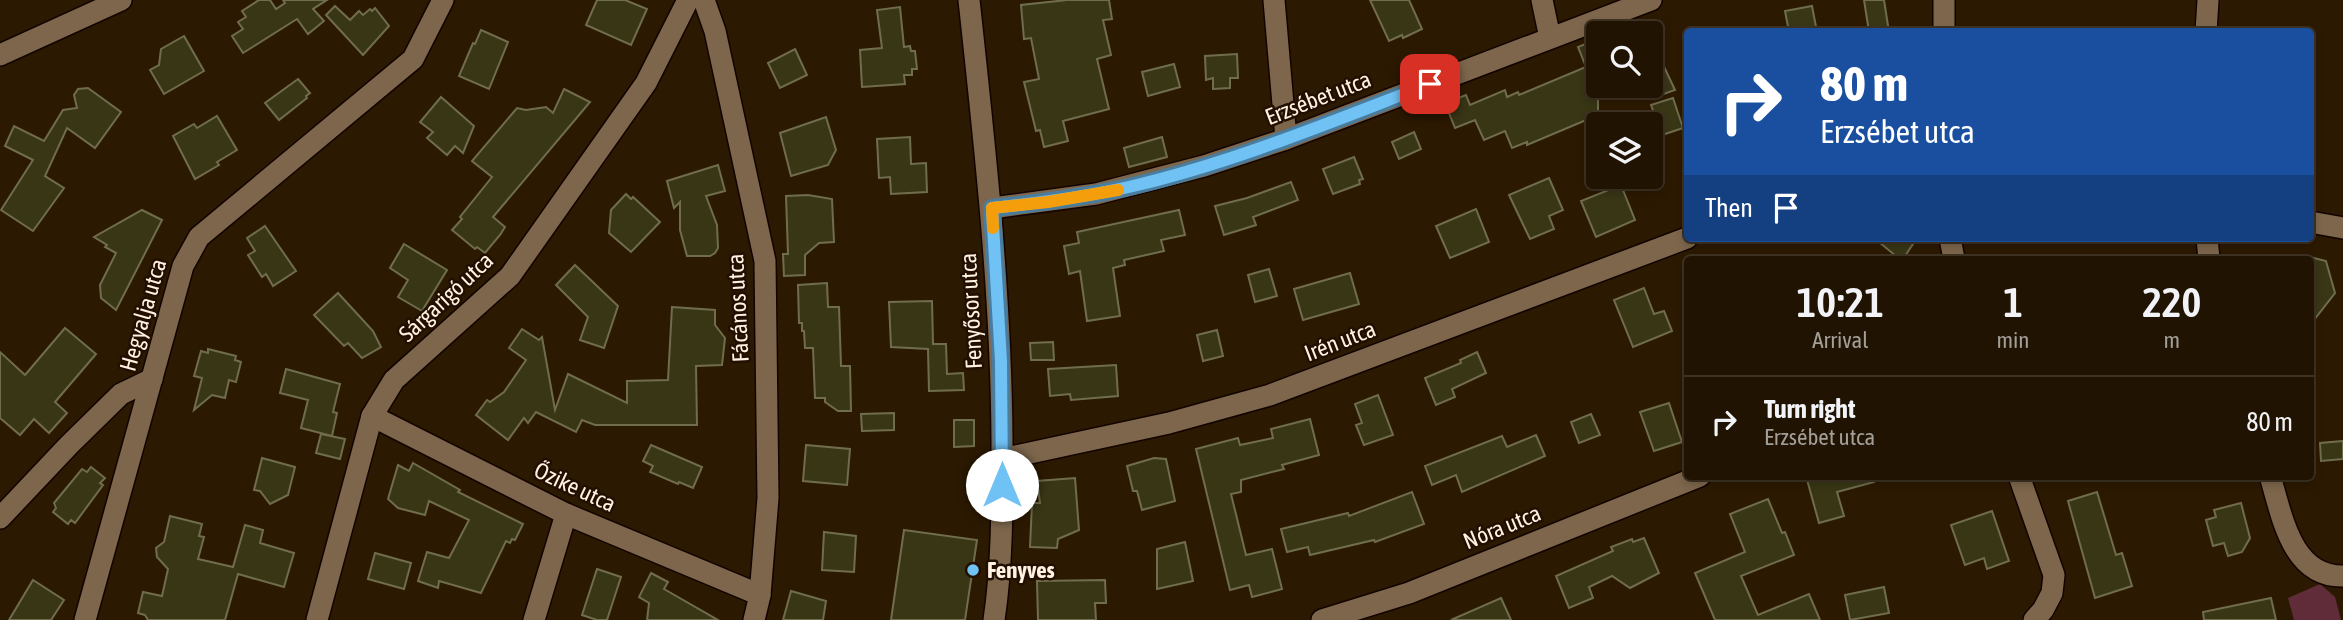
<!DOCTYPE html>
<html lang="en">
<head>
<meta charset="utf-8">
<style>
	:root { --surface:#211301; --page:#2d2010; --text:#f1f3f6; --muted:#a29e99; --line:#3e3223 }
	body { margin:0; font-family:"Asap Condensed",sans-serif; background:var(--page); color:var(--text); height:100vh; display:flex; flex-direction:column; font-size:26px; white-space:nowrap }
	* { box-sizing:border-box; margin:0 }
	p { font-size:23px; color:var(--muted) }
	.icon { flex:none; width:38px; height:38px; fill:none; stroke:currentColor; stroke-width:2; stroke-linecap:round; stroke-linejoin:round }
	.map { position:relative; flex:1; overflow:hidden }
	.details { position:absolute; left:1684px; top:256px; width:630px; height:224px; display:flex; flex-direction:column; background:var(--surface); border-radius:7px; box-shadow:0 4px 10px #0003,0 0 0 2px var(--line) }
	.details>* { flex:none }
	.banner { position:absolute; left:1684px; top:28px; width:630px; height:214px; border-radius:7px; box-shadow:0 4px 10px #0003,0 0 0 2px var(--line); background:#1a4fa0; color:#fff; overflow:hidden }
	.controls { position:absolute; left:1586px; top:21px; display:grid; gap:14px }
	.controls a { display:grid; place-items:center; width:77px; height:77px; border-radius:7px; background:var(--surface); box-shadow:0 4px 10px #0003,0 0 0 2px var(--line); font-size:35px }
	.pin { position:absolute; display:grid; place-items:center; width:60px; height:60px; color:#fff; margin:-30px; border-radius:14px; box-shadow:0 4px 10px #0006 }
	.me { position:absolute; width:77px; margin:-38px; rotate:0deg; stroke-linejoin:round; filter:drop-shadow(0 0 5px #0008) }
	.turn { display:flex; align-items:center; gap:24px; height:147px; padding:0 21px; font-size:32px }
	.turn .icon { width:91px; height:91px; stroke-width:2.5 }
	.turn b { display:block; font-size:49px; line-height:60px }
	.then { display:flex; align-items:center; height:66px; padding:0 21px; background:#0003; gap:14px; font-size:26px }
	.eta { display:flex; justify-content:space-evenly; align-items:center; height:119px; text-align:center }
	.eta b { font-size:42px; font-weight:600; line-height:49px }
	ul { padding:0; list-style:none }
	li { display:flex; align-items:center; gap:21px; height:91px; padding:0 21px; border-top:2px solid var(--line) }
	li div { flex:1 }
	li b { display:block; font-size:26px }
	li em { font-style:normal }
	.map>svg:first-child { display:block }
	.green { fill:#602c3a }
	.building { fill:#393616; stroke:#706d4c; stroke-width:2 }
	.lines { fill:none; stroke-linecap:round; stroke-linejoin:round }
	.street-casing { stroke:#130400; stroke-width:24 }
	.secondary-casing { stroke:#130400; stroke-width:24 }
	.street { stroke:#7d664c; stroke-width:21 }
	.secondary { stroke:#7d664c; stroke-width:21 }
	.route-casing { stroke:#497d9f; stroke-width:18 }
	.route { stroke:#70c1f4; stroke-width:12 }
	.slow { stroke:#f59e0b; stroke-width:12 }
	.poi-dot { fill:#70c1f4; stroke:#220f00; stroke-width:2.5 }
	.labels { text-anchor:middle; dominant-baseline:central; stroke-width:5; stroke-linejoin:round; paint-order:stroke }
	.street-label { font-size:23px; fill:#fff2e3; stroke:#220f00 }
	.poi-label { font-size:23px; font-weight:bold; fill:#fff2e3; stroke:#220f00; text-anchor:start }
</style>
</head>
<body>
<div class="map">
<svg width="2343" height="620" viewBox="0 0 2343 620">
	<rect width="100%" height="100%" fill="#2c1901"/>
	<!-- green -->
	<polygon class="green" points="2320,584 2335,597 2341,620 2294,620 2288,598"/>
	<!-- building -->
	<g class="building">
		<polygon points="259,0 270,0 276,9 285,3 283,0 327,0 313,9 324,21 308,34 297,19 243,53 232,36 243,29 238,22 246,17 242,11"/>
		<polygon points="597,0 625,0 647,9 631,45 586,25"/>
		<polygon points="1067,0 1109,0 1112,19 1103,20 1111,55 1097,59 1109,109 1063,121 1068,141 1044,147 1040,130 1036,131 1024,82 1039,79 1031,38 1024,39 1021,5"/>
		<polygon points="1370,0 1409,0 1422,29 1403,38 1402,35 1389,41"/>
		<polygon points="1864,0 1884,0 1889,32 1869,32"/>
		<polygon points="335,6 350,20 359,11 363,15 370,9 372,11 375,8 389,26 363,55 326,15"/>
		<polygon points="1812,6 1817,32 1789,32 1785,11"/>
		<polygon points="900,7 904,47 910,46 911,51 915,51 917,69 912,69 912,75 904,75 905,84 862,87 860,50 882,48 877,10"/>
		<polygon points="481,30 508,42 489,89 459,76 473,43 475,44"/>
		<polygon points="184,36 204,71 164,94 150,70 159,65 161,49"/>
		<polygon points="1650,37 1675,90 1658,96 1650,80"/>
		<polygon points="1598,39 1598,115 1527,145 1527,142 1512,148 1505,131 1484,140 1475,120 1455,128 1445,103 1466,95 1470,105 1505,90 1507,97 1518,92 1519,95 1586,67 1578,47"/>
		<polygon points="795,49 807,75 780,88 768,63"/>
		<polygon points="1237,54 1238,78 1230,78 1230,88 1213,89 1213,78 1206,80 1205,56"/>
		<polygon points="1174,64 1180,87 1148,96 1142,72"/>
		<polygon points="298,79 310,93 306,96 307,98 279,120 265,103"/>
		<polygon points="88,88 121,112 95,148 67,128 45,176 64,188 33,231 1,210 33,160 5,146 14,126 44,141 63,110 77,108 74,95 78,89"/>
		<polygon points="564,89 590,102 493,217 505,227 500,235 485,253 477,247 475,249 452,230 462,219 460,217 492,177 472,161 517,108 526,110 546,107 553,113"/>
		<polygon points="441,97 474,126 463,153 455,146 447,155 427,138 433,132 420,122"/>
		<polygon points="1673,98 1683,128 1662,135 1651,105"/>
		<polygon points="217,116 237,150 217,162 219,165 195,179 173,136 194,124 197,128"/>
		<polygon points="826,117 836,150 828,165 791,176 780,133"/>
		<polygon points="1414,132 1421,149 1399,159 1392,142"/>
		<polygon points="910,137 911,164 926,163 927,192 891,194 890,177 879,178 877,139"/>
		<polygon points="1162,137 1167,157 1129,167 1124,148"/>
		<polygon points="1354,157 1363,179 1359,180 1360,184 1333,194 1323,169"/>
		<polygon points="718,165 725,191 706,196 717,225 718,248 715,253 710,256 687,256 680,230 680,202 674,208 667,181"/>
		<polygon points="1549,178 1563,210 1549,216 1554,229 1530,239 1509,195"/>
		<polygon points="1291,182 1298,200 1253,217 1256,225 1224,235 1215,206 1247,198"/>
		<polygon points="1621,185 1635,220 1596,237 1581,201"/>
		<polygon points="626,194 631,199 633,197 660,222 631,252 609,233 611,210"/>
		<polygon points="808,195 832,199 834,242 819,243 805,255 805,275 784,276 783,254 788,254 786,196"/>
		<polygon points="1476,209 1489,242 1450,258 1436,226"/>
		<polygon points="142,210 162,220 116,310 101,298 100,285 116,253 105,247 107,245 94,237"/>
		<polygon points="1179,210 1185,235 1161,240 1164,251 1124,260 1125,265 1113,268 1120,316 1087,321 1080,271 1069,274 1064,246 1079,243 1077,232"/>
		<polygon points="265,226 296,271 273,286 266,274 262,277 248,255 255,251 247,238"/>
		<polygon points="1874,238 1917,238 1905,256 1896,256"/>
		<polygon points="404,244 447,270 422,311 398,297 408,280 390,268"/>
		<polygon points="2310,257 2326,261 2335,293 2310,325"/>
		<polygon points="575,265 618,306 604,348 580,340 588,317 556,285"/>
		<polygon points="1269,269 1277,296 1255,302 1248,275"/>
		<polygon points="1350,273 1359,304 1303,320 1294,289"/>
		<polygon points="827,283 828,307 839,307 841,366 850,366 851,411 838,411 825,402 825,398 815,398 813,348 805,348 804,331 802,331 802,323 799,323 798,285"/>
		<polygon points="1644,288 1654,314 1664,311 1672,331 1633,347 1614,300"/>
		<polygon points="338,293 373,331 381,347 362,358 348,343 344,346 314,315"/>
		<polygon points="932,301 933,344 946,344 947,374 963,373 964,390 929,391 928,349 891,347 889,302"/>
		<polygon points="672,307 715,310 715,325 725,338 722,365 696,366 697,425 595,425 582,420 576,432 536,412 528,423 524,418 508,440 476,415 487,400 490,402 504,392 526,360 509,348 522,329 539,340 542,337 555,410 568,374 627,403 627,381 668,380"/>
		<polygon points="65,328 96,354 55,402 67,413 49,433 34,419 20,435 0,418 0,352 25,375"/>
		<polygon points="1217,330 1223,356 1203,361 1197,335"/>
		<polygon points="1053,342 1054,360 1031,360 1030,343"/>
		<polygon points="208,349 236,356 235,360 241,362 236,382 229,380 225,398 212,395 194,410 202,378 194,376 201,351 208,353"/>
		<polygon points="1477,352 1486,373 1452,389 1455,397 1436,405 1425,378 1461,363 1460,360"/>
		<polygon points="1116,365 1118,396 1071,400 1070,394 1050,396 1048,369"/>
		<polygon points="286,369 340,384 333,412 337,413 332,436 301,428 308,400 280,393"/>
		<polygon points="1378,395 1393,435 1364,445 1356,425 1362,423 1355,404"/>
		<polygon points="1669,403 1682,442 1654,451 1640,412"/>
		<polygon points="894,413 894,430 862,431 861,414"/>
		<polygon points="1591,414 1600,435 1579,443 1571,422"/>
		<polygon points="1310,419 1319,455 1282,465 1284,469 1241,480 1241,492 1231,494 1246,555 1272,549 1282,589 1252,597 1249,585 1230,590 1196,449 1238,438 1240,445 1273,438 1271,429"/>
		<polygon points="954,420 974,420 974,446 954,447"/>
		<polygon points="321,434 345,439 340,459 316,453"/>
		<polygon points="1536,435 1545,456 1462,492 1456,475 1432,485 1425,466 1502,436 1507,447"/>
		<polygon points="2343,441 2343,459 2321,461 2320,443"/>
		<polygon points="651,445 702,467 693,488 679,482 678,484 650,472 653,466 643,461"/>
		<polygon points="806,445 850,449 847,485 803,481"/>
		<polygon points="262,458 295,467 288,495 270,504 260,491 254,490"/>
		<polygon points="1154,458 1166,459 1175,501 1142,510 1137,491 1133,491 1127,466"/>
		<polygon points="413,463 460,490 458,492 523,524 515,540 512,539 510,543 506,541 481,593 439,581 438,588 418,581 427,552 449,558 469,520 429,501 425,515 398,508 388,499 398,465 409,471"/>
		<polygon points="91,467 105,478 100,483 103,485 75,523 71,520 68,524 53,512 56,508 54,503 82,469 87,472"/>
		<polygon points="1806,476 1874,476 1874,482 1837,492 1844,516 1819,523"/>
		<polygon points="1075,478 1079,530 1058,539 1057,548 1030,547 1032,503 1040,503 1037,481"/>
		<polygon points="1412,492 1424,524 1375,542 1374,540 1310,555 1308,547 1287,552 1281,529 1348,513 1349,516"/>
		<polygon points="2097,492 2116,555 2122,553 2132,586 2095,598 2068,501"/>
		<polygon points="1768,499 1782,533 1785,532 1794,555 1741,576 1758,615 1809,594 1820,620 1715,620 1695,573 1745,552 1730,514"/>
		<polygon points="2241,503 2250,538 2242,552 2228,556 2224,543 2213,546 2206,520 2216,517 2214,510"/>
		<polygon points="1992,511 2009,561 1987,569 1984,558 1965,565 1951,525"/>
		<polygon points="170,516 202,524 199,536 204,537 198,559 233,567 245,525 263,530 260,543 294,553 284,587 238,574 225,620 148,620 145,615 138,613 143,592 162,596 168,569 157,557 156,548 164,542"/>
		<polygon points="904,530 977,540 965,620 891,620"/>
		<polygon points="824,532 856,536 854,572 822,570"/>
		<polygon points="1644,538 1659,573 1630,588 1612,576 1589,587 1593,598 1569,608 1556,576 1613,551 1611,547 1632,539 1633,542"/>
		<polygon points="1185,542 1193,581 1157,589 1157,549"/>
		<polygon points="375,553 411,563 404,589 368,579"/>
		<polygon points="597,569 621,577 607,620 597,620 582,615"/>
		<polygon points="651,573 668,582 664,589 718,620 647,620 649,603 639,597"/>
		<polygon points="33,580 64,600 51,620 9,620"/>
		<polygon points="1105,580 1106,603 1095,603 1096,620 1038,620 1037,581"/>
		<polygon points="1884,587 1889,613 1850,620 1845,595"/>
		<polygon points="791,591 826,601 823,620 783,620"/>
		<polygon points="1501,598 1511,620 1451,620"/>
		<polygon points="2271,598 2276,620 2204,620 2203,612"/>
	</g>
	<g class="lines">
		<!-- street casing -->
		<g class="street-casing">
			<g id="street">
				<polyline points="704,0 715,31 765,261 768,498 760,595 754,620"/>
				<polyline points="1274,0 1286,139"/>
				<polyline points="1542,0 1550,38"/>
				<polyline points="1944,0 1944,32"/>
				<polyline points="2206,32 2208,0"/>
				<polyline points="0,55 121,0"/>
				<polyline points="992,208 1096,194 1204,166 1286,139 1651,0"/>
				<polyline points="2310,222 2343,228"/>
				<polyline points="1950,238 1954,259"/>
				<polyline points="2207,238 2209,259"/>
				<polyline points="372,416 566,514 760,595"/>
				<polyline points="1002,459 1169,423 1270,395 1687,238"/>
				<polyline points="2019,476 2054,575 2052,593 2043,610 2034,620"/>
				<path d="M 2270,476 C 2282,515 2291,577 2343,576"/>
				<polyline points="0,518 69,445 121,394 152,379"/>
				<polyline points="85,620 183,266 199,237 413,59 443,0"/>
				<polyline points="317,620 372,416 394,380 510,276 646,83 688,0"/>
				<polyline points="534,620 566,514"/>
				<polyline points="1322,620 1409,593 1700,476"/>
			</g>
		</g>
		<!-- secondary casing -->
		<g class="secondary-casing">
			<path id="secondary" d="M 969,0 C 985,147 1001,292 1002,440 C 1002,500 1003,560 994,620"/>
		</g>
		<!-- street -->
		<use href="#street" class="street"/>
		<!-- secondary -->
		<use href="#secondary" class="secondary"/>
	</g>
	<g class="lines">
		<!-- route casing -->
		<g class="route-casing">
			<path id="route" d="M 1002,485 L 1001,361 L 992,208 C 1039,203 1087,197 1133,186 C 1235,162 1333,121 1430,84"/>
		</g>
		<!-- route -->
		<use href="#route" class="route"/>
		<!-- slow -->
		<polyline class="slow" points="993,228 992,208 1048,202 1118,190"/>
	</g>
	<!-- markers -->
	<circle class="poi-dot" cx="973" cy="570" r="7"/>
	<g class="labels">
		<!-- street labels -->
		<g class="street-label">
			<text transform="translate(1318 98) rotate(-21)">Erzsébet utca</text>
			<text transform="translate(446 297) rotate(-43)">Sárgarigó utca</text>
			<text transform="translate(738 308) rotate(-93)">Fácános utca</text>
			<text transform="translate(971 311) rotate(-93)">Fenyősor utca</text>
			<text transform="translate(143 315) rotate(-74)">Hegyalja utca</text>
			<text transform="translate(1340 341) rotate(-21)">Irén utca</text>
			<text transform="translate(575 487) rotate(25)">Őzike utca</text>
			<text transform="translate(1502 527) rotate(-22)">Nóra utca</text>
		</g>
		<!-- poi labels -->
		<g class="poi-label">
			<text x="987" y="570">Fenyves</text>
		</g>
	</g>
</svg>
<div class="controls">
<a><svg class="icon" aria-label="search" viewBox="0 0 24 24"><circle cx="10" cy="10" r="6"/><path d="M15 15l6 6"/></svg></a>
<a><svg class="icon" aria-label="layers" viewBox="0 0 24 24"><path d="M12 4l9 5-9 5-9-5zM3 14l9 5 9-5"/></svg></a>
</div>
<div class="pin" style="left:1430px;top:84px;background:#d93025"><svg class="icon" aria-label="arrive" viewBox="0 0 24 24"><path d="M6 21V4h12l-3 4 3 4H6"/></svg></div>
<svg class="me" style="left:1002px;top:485px" viewBox="-20 -20 40 40"><circle r="19" fill="#fff"/><path d="M0-13L10 11 0 6-10 11z" fill="#70c1f4"/></svg>
<div class="banner">
<div class="turn"><svg class="icon" aria-label="right" viewBox="0 0 24 24"><path d="M7 20v-9h11M14 6l5 5-5 5"/></svg><div><b>80 m</b>Erzsébet utca</div></div>
<div class="then">Then<svg class="icon" aria-label="arrive" viewBox="0 0 24 24"><path d="M6 21V4h12l-3 4 3 4H6"/></svg></div>
</div>
<section class="details">
<div class="eta">
<div><b>10:21</b><p>Arrival</p></div>
<div><b>1</b><p>min</p></div>
<div><b>220</b><p>m</p></div>
</div>
<ul>
<li><svg class="icon" aria-label="right" viewBox="0 0 24 24"><path d="M7 20v-9h11M14 6l5 5-5 5"/></svg><div><b>Turn right</b><p>Erzsébet utca</p></div><em>80 m</em></li>
</ul>
</section>
</div>
</body>
</html>
